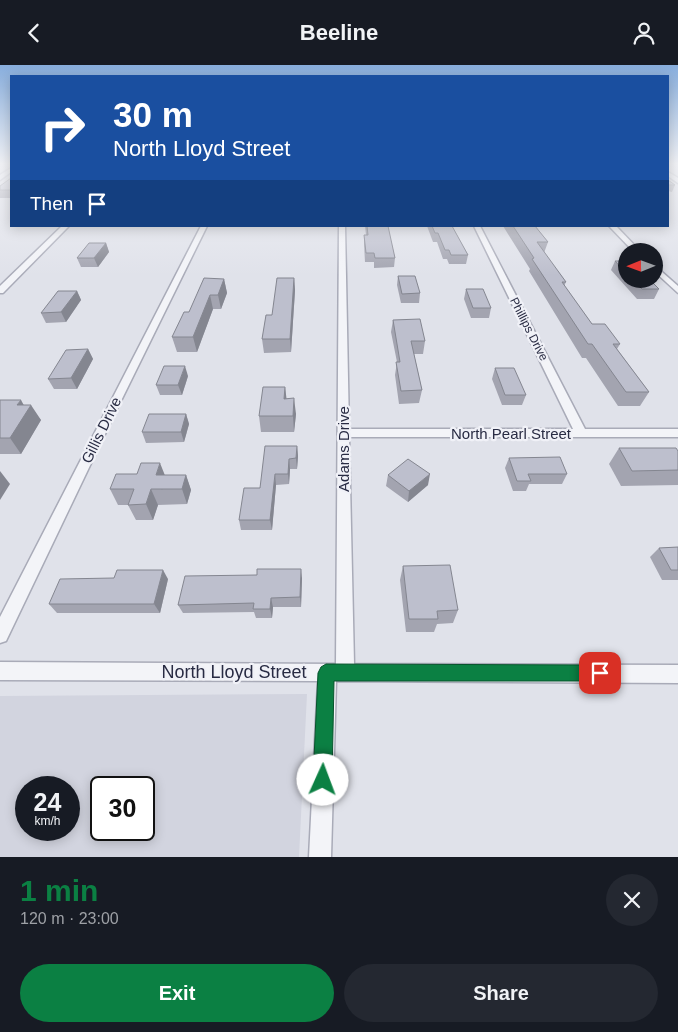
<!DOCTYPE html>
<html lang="en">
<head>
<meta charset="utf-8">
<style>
	:root { --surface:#171b24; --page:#242831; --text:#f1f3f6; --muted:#9ea1a6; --accent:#0b8043 }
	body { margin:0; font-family:Helvetica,sans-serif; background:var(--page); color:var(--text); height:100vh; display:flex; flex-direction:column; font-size:19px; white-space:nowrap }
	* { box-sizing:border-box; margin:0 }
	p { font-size:16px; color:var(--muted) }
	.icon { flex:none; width:28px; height:28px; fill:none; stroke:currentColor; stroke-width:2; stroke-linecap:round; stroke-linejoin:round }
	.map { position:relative; height:792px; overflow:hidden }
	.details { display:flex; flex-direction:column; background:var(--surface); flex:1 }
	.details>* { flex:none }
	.hud { position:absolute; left:10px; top:10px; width:659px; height:152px; border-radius:0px; box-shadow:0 2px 12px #0003; background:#1a4fa0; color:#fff; overflow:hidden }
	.needle { width:32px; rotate:269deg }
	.fabs { position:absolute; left:618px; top:178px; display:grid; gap:10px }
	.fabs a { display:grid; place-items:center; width:45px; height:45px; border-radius:50%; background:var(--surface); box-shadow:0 2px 12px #0003; font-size:25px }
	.speed { position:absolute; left:15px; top:711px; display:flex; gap:10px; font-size:25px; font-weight:700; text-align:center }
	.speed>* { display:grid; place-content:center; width:65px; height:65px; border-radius:50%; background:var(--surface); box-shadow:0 2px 12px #0003; line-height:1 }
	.speed small { font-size:12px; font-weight:400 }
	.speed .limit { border:2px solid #111; border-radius:8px; background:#fff; color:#111 }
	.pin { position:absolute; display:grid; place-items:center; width:42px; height:42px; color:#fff; margin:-21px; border-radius:10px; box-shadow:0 2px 8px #0006 }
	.me { position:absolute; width:55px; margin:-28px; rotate:2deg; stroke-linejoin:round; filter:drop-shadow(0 0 4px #0008) }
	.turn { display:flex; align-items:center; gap:18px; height:105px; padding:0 20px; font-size:22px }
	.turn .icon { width:65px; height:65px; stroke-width:2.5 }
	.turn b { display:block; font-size:35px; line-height:42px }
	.then { display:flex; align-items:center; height:48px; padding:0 20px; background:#0003; gap:10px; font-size:19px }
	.round { display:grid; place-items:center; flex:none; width:52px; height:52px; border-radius:26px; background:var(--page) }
	.overview { display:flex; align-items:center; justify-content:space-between; height:85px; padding:0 20px }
	h1 { font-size:30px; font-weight:700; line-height:38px; color:var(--accent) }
	.button { display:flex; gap:10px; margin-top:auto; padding:10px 20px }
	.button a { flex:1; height:58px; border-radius:30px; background:var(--accent); color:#fff; font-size:20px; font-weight:700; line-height:58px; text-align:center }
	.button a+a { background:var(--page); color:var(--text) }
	header { display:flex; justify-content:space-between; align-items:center; height:65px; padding:0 20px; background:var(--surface); font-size:22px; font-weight:700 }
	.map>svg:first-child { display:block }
	.built { fill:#d2d4df; fill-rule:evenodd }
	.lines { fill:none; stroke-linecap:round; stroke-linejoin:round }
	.minor-casing { stroke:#a9abb8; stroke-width:3 }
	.minor { fill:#f3f4f8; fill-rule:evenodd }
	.wall { fill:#a3a4b0 }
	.shaded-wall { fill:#848690 }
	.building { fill:#bdbfcd; stroke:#848690 }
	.route { fill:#0b8043; stroke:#07532c }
	.labels { text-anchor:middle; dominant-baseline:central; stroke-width:4.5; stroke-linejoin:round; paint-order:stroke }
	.far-street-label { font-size:12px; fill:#282b43; stroke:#f0f1f7 }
	.street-label { font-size:15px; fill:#282b43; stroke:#f0f1f7 }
	.near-street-label { font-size:18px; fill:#282b43; stroke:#f0f1f7 }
</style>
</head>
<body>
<header><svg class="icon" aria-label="back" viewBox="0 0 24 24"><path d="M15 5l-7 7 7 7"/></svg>Beeline<svg class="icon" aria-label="person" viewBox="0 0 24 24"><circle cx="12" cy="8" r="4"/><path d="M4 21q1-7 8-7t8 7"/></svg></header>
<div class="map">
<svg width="678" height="792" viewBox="0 0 678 792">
	<rect width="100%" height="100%" fill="#e0e2ea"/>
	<!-- built -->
	<path class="built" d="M 307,629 L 299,792 L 0,792 L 0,631 ZM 26,722 L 69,722 L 69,765 L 26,765 ZM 101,722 L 144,722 L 144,765 L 101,765 Z"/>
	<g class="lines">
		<!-- minor casing -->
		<g class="minor-casing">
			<g id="minor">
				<polygon points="11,103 11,107 0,115 0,110"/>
				<polygon points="668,107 678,113 678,118 668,111"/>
				<polygon points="62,161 69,161 3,228 0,228 0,221"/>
				<polygon points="201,161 207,161 117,344 6,576 0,578 0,552"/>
				<polygon points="339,161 345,161 349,364 573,364 474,161 480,161 585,364 678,364 678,372 349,372 354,599 678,600 678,618 336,616 331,792 309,792 318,616 0,615 0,597 336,599"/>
				<polygon points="609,161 616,161 640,186 633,186"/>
				<polygon points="654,200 678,221 678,228 654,206"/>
			</g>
		</g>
		<!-- minor -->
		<use href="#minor" class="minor"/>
	</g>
	<!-- wall -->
	<g class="wall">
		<polygon points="11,113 11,133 0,133 0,121"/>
		<polygon points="668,115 675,120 672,127 668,126"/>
		<polygon points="365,161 390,161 390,162 388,162 395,193 394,202 374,203 374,197 365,197 364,179 364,170 366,170"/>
		<polygon points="427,161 452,161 468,190 466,199 449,199 447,194 443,194 437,177 433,177"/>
		<polygon points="503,161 535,161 548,177 544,188 566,217 564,221 592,259 620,279 617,284 649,327 640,341 618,341 586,293 582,293 529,206 530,204"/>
		<polygon points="106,178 109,187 98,202 81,202 77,193"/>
		<polygon points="615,196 626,196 626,214 649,214 659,224 654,234 637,234 611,205"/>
		<polygon points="398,211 420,228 419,238 401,238 397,220"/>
		<polygon points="294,213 295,225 291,287 264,288 262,274"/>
		<polygon points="224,214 227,228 221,244 213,244 197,287 177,287 172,272 189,247"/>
		<polygon points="466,224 491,243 489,253 471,253 464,234"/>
		<polygon points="77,226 81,235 66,257 46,258 41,248"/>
		<polygon points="393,255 425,276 423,289 414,289 422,325 419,338 399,339 395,310 397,297 391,267"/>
		<polygon points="88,284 93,294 77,324 54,324 48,314"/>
		<polygon points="495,303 526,330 522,340 502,340 492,314"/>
		<polygon points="188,311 182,330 160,330 156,320"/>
		<polygon points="285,322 286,334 296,349 294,367 261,367 259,351"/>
		<polygon points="0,335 24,340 41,355 21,389 0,389"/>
		<polygon points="186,349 189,359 184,377 146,378 142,367"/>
		<polygon points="297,381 298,391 297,404 290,404 289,419 276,420 272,465 241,465 239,455 260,423"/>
		<polygon points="619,383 678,386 678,420 621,421 609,399"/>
		<polygon points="509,393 567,409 562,419 529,419 526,426 513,426 505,403"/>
		<polygon points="165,410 186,410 191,425 187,439 158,440 153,455 136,455 128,440 118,440 110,424"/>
		<polygon points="388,410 428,420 408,437 386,421"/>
		<polygon points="678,482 678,515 662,515 650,492 659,483"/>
		<polygon points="403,501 458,545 453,558 437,559 434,567 406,567 400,515"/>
		<polygon points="302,513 301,542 273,542 272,553 256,553 254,547 183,548 178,540"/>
		<polygon points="168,514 160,548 57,548 49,539"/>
	</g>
	<!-- shaded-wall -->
	<g class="shaded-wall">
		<polygon points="106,178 109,187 98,202 94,193"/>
		<polygon points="294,213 295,225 291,287 290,274"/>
		<polygon points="224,214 227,228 221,244 218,230"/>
		<polygon points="77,226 81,235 66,257 61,247"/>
		<polygon points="210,230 213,244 197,287 193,272"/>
		<polygon points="88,284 93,294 77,324 71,313"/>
		<polygon points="185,301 188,311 182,330 178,320"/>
		<polygon points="285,322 287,337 284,334"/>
		<polygon points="294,333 296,349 294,367 293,351"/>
		<polygon points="21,335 27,346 31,340 41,355 21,389 10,373 17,340"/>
		<polygon points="186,349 189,359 184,377 181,367"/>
		<polygon points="297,381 298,391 297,404 296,393"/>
		<polygon points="289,394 290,404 289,419 288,409"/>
		<polygon points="160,398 166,413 162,425 156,410"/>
		<polygon points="0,406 10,419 0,435"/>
		<polygon points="275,409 276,420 272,465 270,455"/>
		<polygon points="430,409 428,420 408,437 409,426"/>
		<polygon points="186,410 191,425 187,439 182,424"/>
		<polygon points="151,424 158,440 153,455 146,439"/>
		<polygon points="301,504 302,513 301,542 300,532"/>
		<polygon points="163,505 168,514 160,548 154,539"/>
		<polygon points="271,533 273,542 272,553 270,544"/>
	</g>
	<!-- building -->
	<g class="building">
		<polygon points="11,113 11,125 0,125 0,121"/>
		<polygon points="668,115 675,120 668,120"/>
		<polygon points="367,161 388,161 395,193 375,193 374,188 366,188 364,170 368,170"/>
		<polygon points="432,161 452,161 468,190 451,190 449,185 445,185 438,168 435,168"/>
		<polygon points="513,161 535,161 548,177 537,177 566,217 562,217 592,259 605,259 620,279 613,279 649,327 626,327 592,279 588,279 532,194 534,193"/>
		<polygon points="89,178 106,178 94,193 77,193"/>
		<polygon points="615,196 626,196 626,208"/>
		<polygon points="398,211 415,211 420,228 402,229"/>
		<polygon points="204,213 224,214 218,230 210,230 193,272 172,272 184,247 189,247"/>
		<polygon points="277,213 294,213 290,274 262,274 266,250 272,250"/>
		<polygon points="632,214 649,214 659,224 642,224"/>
		<polygon points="466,224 483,224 491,243 473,243"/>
		<polygon points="58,226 77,226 61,247 41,248"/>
		<polygon points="420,254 425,276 411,276 422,325 401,326 396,297 400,297 393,255"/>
		<polygon points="88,284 71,313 48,314 66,285"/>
		<polygon points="164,301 185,301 178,320 156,320"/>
		<polygon points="495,303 514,303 526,330 505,330"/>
		<polygon points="263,322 285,322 284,334 294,333 293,351 259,351"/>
		<polygon points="0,335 21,335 17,340 31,340 10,373 0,373"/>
		<polygon points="149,349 186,349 181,367 142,367"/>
		<polygon points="265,381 297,381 296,393 289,394 288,409 275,409 270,455 239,455 244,423 260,423"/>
		<polygon points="619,383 676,383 678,386 678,405 632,406"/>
		<polygon points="560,392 567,409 528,409 531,416 517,416 509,393"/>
		<polygon points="408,394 430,409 409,426 388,410"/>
		<polygon points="141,398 160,398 156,410 186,410 182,424 151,424 146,439 128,440 134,424 110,424 116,409 137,409"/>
		<polygon points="678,482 678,505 671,505 659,483"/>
		<polygon points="450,500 458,545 437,546 438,554 409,554 403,501"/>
		<polygon points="257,504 301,504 300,532 271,533 270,544 253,544 254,538 178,540 185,511 257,510"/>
		<polygon points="117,505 163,505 154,539 49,539 60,514 114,513"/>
	</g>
	<!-- sky -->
	<linearGradient id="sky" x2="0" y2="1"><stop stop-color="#88aedd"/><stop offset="0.47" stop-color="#f1f2f6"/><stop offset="1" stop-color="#f1f2f6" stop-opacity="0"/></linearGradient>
	<rect width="678" height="210" fill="url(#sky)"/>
	<!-- route -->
	<polygon class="route" points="326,599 600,600 605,603 608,608 605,614 600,616 334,616 332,715 329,721 323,724 316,721 313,715 318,608 321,602"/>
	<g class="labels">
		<!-- far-street labels -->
		<g class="far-street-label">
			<text transform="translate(529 264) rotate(63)">Phillips Drive</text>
		</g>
		<!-- street labels -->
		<g class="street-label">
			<text transform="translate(101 365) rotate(-64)">Gillis Drive</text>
			<text x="511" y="368">North Pearl Street</text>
			<text transform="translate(343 384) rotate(-90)">Adams Drive</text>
		</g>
		<!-- near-street labels -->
		<g class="near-street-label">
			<text x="234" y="607">North Lloyd Street</text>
		</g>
	</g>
</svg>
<div class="fabs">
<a><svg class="needle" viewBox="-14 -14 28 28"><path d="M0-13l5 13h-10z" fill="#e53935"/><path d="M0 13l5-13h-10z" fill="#9ea1a6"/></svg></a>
</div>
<div class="speed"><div>24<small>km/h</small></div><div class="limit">30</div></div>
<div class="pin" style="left:600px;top:608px;background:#d93025"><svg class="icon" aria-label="arrive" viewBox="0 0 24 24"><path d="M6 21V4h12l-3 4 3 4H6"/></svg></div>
<svg class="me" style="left:323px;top:715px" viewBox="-20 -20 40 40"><circle r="19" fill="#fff"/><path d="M0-13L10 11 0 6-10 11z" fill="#0b8043"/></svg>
<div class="hud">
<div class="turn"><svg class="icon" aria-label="right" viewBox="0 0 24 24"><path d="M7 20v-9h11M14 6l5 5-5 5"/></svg><div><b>30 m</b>North Lloyd Street</div></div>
<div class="then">Then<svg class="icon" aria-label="arrive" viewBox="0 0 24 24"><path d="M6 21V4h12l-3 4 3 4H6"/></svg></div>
</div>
</div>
<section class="details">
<div class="overview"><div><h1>1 min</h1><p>120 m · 23:00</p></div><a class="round"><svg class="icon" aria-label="close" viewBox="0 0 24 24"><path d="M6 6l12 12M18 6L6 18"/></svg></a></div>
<div class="button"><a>Exit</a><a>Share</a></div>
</section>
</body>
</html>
